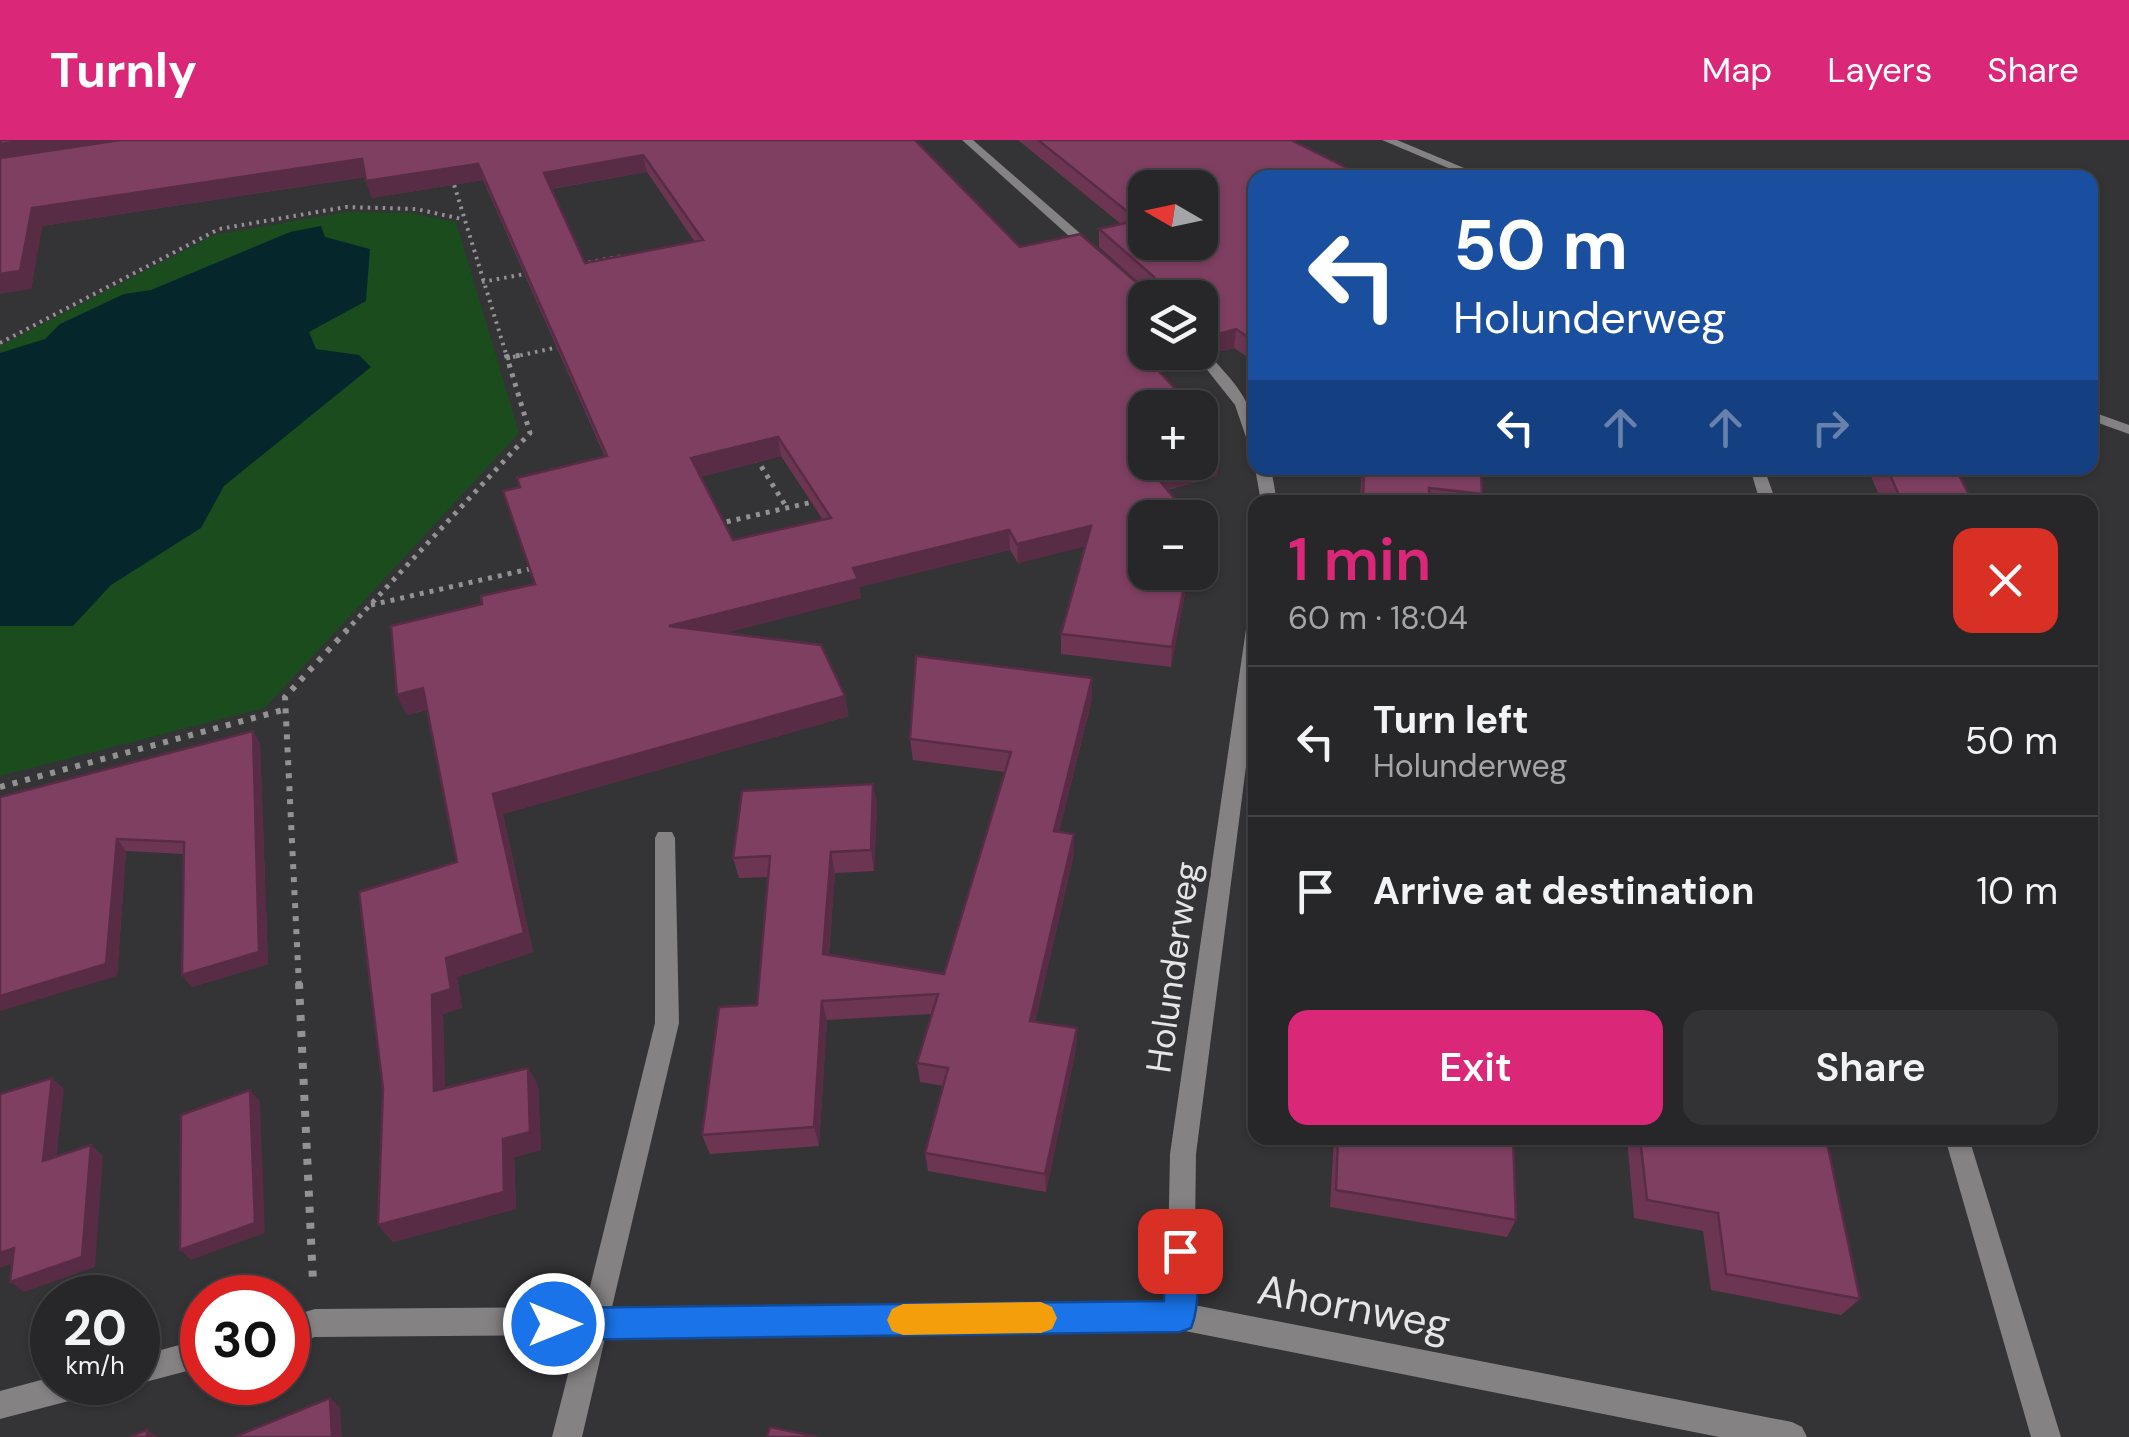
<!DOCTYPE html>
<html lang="en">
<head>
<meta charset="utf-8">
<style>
	:root { --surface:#272628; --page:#333234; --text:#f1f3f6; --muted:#a4a5a8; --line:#434345; --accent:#db2777 }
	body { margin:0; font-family:"DM Sans",sans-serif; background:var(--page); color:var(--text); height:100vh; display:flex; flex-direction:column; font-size:38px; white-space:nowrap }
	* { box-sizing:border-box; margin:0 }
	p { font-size:32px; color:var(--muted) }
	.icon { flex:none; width:55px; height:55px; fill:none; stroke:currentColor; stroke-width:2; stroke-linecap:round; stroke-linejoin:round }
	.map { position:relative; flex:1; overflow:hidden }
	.panel { position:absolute; left:1248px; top:355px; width:850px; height:650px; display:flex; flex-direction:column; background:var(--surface); border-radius:20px; box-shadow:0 2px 8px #0004,0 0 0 2px var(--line) }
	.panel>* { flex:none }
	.hud { position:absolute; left:1248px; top:30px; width:850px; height:305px; border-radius:20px; box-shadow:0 2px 8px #0004,0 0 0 2px var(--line); background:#1a4fa0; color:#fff; overflow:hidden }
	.needle { width:65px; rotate:279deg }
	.controls { position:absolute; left:1128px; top:30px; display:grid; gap:20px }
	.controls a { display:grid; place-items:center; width:90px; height:90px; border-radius:20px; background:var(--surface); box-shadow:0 2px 8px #0004,0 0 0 2px var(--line); font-size:50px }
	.speed { position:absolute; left:30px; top:1135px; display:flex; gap:20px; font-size:50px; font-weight:700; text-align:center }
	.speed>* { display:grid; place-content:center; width:130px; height:130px; border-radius:50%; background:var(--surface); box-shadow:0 2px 8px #0004,0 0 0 2px var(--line); line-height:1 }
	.speed small { font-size:25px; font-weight:400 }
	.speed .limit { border:15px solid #d22; background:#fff; color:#111 }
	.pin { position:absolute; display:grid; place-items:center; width:85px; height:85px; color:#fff; margin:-42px; border-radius:20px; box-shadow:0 5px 15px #0006 }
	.me { position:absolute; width:110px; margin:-55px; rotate:90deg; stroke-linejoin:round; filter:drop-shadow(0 0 8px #0008) }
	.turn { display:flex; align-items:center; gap:35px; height:210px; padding:0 40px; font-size:45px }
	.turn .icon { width:130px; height:130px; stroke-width:2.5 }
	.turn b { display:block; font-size:70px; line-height:85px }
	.lanes { display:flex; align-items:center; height:95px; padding:0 40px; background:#0003; justify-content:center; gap:50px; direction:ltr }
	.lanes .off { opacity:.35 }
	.round { display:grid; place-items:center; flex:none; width:105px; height:105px; border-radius:20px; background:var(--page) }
	.overview { display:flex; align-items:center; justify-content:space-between; height:170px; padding:0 40px }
	h1 { font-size:60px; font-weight:600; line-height:75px; color:var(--accent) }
	.action { display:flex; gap:20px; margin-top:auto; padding:20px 40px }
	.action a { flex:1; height:115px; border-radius:20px; background:var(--accent); color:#fff; font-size:40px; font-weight:600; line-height:115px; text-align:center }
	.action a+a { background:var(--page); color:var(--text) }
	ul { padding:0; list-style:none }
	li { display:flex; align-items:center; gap:30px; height:150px; padding:0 40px; border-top:2px solid var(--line) }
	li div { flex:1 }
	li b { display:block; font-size:38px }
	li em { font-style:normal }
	header { display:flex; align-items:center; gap:60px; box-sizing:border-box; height:140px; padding:0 50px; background:var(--accent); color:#fff }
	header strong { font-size:48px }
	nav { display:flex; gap:55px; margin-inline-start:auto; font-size:35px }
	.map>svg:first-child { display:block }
	.green { fill:#1b4c1e }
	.water { fill:#05272c }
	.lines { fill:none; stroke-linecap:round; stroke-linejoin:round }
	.path-far3 { stroke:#929194; stroke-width:4; stroke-dasharray:2.5 5; stroke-linecap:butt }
	.path-far2 { stroke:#929194; stroke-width:5; stroke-dasharray:4 6; stroke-linecap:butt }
	.path-far1 { stroke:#929194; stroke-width:6; stroke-dasharray:5 8; stroke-linecap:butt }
	.path { stroke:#929194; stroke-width:8; stroke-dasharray:6 10; stroke-linecap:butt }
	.minor { fill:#848282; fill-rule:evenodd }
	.tertiary { fill:#848282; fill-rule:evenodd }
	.wall { fill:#6c3653; fill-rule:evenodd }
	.shaded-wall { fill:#582c44 }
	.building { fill:#7e3f61; stroke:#582c44; stroke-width:2.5; fill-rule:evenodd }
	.route { fill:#1a73e8; stroke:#114b97; stroke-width:2.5 }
	.slow { fill:#f59e0b }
	.labels { text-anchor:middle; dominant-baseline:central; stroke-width:9; stroke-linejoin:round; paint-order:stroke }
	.street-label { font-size:35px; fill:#e5e4e6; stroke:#343336 }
	.near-street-label { font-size:42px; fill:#e5e4e6; stroke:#343336 }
</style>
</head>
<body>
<header>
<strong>Turnly</strong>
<nav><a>Map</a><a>Layers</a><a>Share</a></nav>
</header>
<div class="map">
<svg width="2129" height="1297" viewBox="0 0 2129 1297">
	<rect width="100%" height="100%" fill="#343336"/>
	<!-- green -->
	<polygon class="green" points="347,72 411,73 456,82 519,293 265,568 0,636 0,206 214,95"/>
	<!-- water -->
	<polygon class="water" points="321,86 325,97 370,109 366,161 309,192 316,209 359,215 371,227 224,346 201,388 111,445 73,486 0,486 0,213 45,199 60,184 124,154 151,150 290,92"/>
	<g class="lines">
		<!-- path-far3 -->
		<g class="path-far3">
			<polyline points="452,38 507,217"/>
			<polyline points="581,124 623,116"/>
			<polyline points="482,142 530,133"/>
			<polyline points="0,203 219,89 346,67 416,69 462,79"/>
			<polyline points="513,217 563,206"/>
		</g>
		<!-- path-far2 -->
		<g class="path-far2">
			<polyline points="506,218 525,214"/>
			<polyline points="756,318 787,368"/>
			<polyline points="717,384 817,361"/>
			<polyline points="371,465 534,428"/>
			<polyline points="345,492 530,293 506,214"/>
		</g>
		<!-- path-far1 -->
		<g class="path-far1">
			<polyline points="0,647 283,570"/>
			<polyline points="299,846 285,557 347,490"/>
		</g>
		<!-- path -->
		<polyline class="path" points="299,843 313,1142"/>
		<!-- minor -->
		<g class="minor">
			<polygon points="962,0 973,0 1097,108 1097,114 1089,114"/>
			<path d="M 1200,208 L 1205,209 C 1233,244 1255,257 1255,305 L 1247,300 L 1235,265 L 1193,212 L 1200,212 Z"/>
			<polygon points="1255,328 1271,328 1277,362 1261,362"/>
			<polygon points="1750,328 1764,328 1776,362 1760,362"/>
			<polygon points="1255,483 1255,557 1196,1014 1194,1165 1792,1282 1802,1287 1807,1297 1719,1297 1180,1190 606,1194 582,1297 552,1297 578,1195 315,1197 288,1205 288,1177 315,1169 585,1167 655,883 655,698 658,692 672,692 675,698 679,883 612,1167 1167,1162 1170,1014 1246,489"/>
			<polygon points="1945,998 1969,998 2061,1297 2031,1297"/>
			<polygon points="202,1199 202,1227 138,1244 134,1242 138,1242 138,1216"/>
			<polygon points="52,1237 52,1242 102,1242 98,1252 88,1256 0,1279 0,1251"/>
		</g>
		<!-- tertiary -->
		<g class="tertiary">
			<polygon points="1382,0 1397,0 1488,38 1472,38"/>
			<polygon points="2090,271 2129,285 2129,294 2090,280"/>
		</g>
	</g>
	<!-- wall -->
	<g class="wall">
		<path d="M 0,0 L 915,0 L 1020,107 L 1142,147 L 1143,146 L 1099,107 L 1099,89 L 1121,84 L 1018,0 L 1291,0 L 1255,38 L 1255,222 L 1234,208 L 1213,213 L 1200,205 L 1200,158 L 1145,212 L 1194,212 L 1193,219 L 1156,229 L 1218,293 L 1215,313 L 1219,317 L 1217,336 L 1167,350 L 1145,432 L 1189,432 L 1171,527 L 1061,514 L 1061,494 L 1085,406 L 1018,423 L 1010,410 L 859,447 L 861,458 L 725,493 L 849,576 L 503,674 L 533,812 L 457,837 L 462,868 L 443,874 L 445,948 L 528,928 L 538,946 L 541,1010 L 514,1017 L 516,1069 L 393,1102 L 378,1085 L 457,722 L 427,570 L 407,575 L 397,555 L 482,464 L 535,444 L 520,347 L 605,317 L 483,40 L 372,58 L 365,37 L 42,86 L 31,149 ZM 647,32 L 695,102 L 585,123 L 551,49 ZM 781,316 L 823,380 L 733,400 L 700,337 Z"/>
		<polygon points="1362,328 1481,328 1482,354 1479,362 1360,362"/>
		<polygon points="1874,328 1955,328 1973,362 1882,362 1870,334"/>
		<polygon points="1092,538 1092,559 1059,692 1074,694 1074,714 1035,882 1077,888 1076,908 1046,1052 928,1031 925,1013 944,946 920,942 917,923 932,874 827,880 819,1006 710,1014 702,995 757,865 768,737 739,738 733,718 873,644 877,665 874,731 835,733 829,815 944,834 1005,632 913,620 910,599"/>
		<polygon points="260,603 268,824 192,847 182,835 183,714 126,711 117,836 0,657"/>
		<polygon points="1334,998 1513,998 1516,1080 1507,1097 1330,1067"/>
		<polygon points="1627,998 1826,998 1860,1159 1841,1175 1711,1150 1703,1091 1634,1078"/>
	</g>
	<!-- shaded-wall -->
	<g class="shaded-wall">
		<polygon points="30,0 126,0 0,22 0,4"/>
		<polygon points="643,15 647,32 548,49 544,33"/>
		<polygon points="362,19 369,36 42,86 31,149 0,154 0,134 32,68"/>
		<polygon points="478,24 483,40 372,58 366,41"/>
		<polygon points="1236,189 1234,208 1213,213 1215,195"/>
		<polygon points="1149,212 1194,212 1193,219 1142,233 1143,214"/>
		<polygon points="1218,293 1216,312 1200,317 1201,298"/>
		<polygon points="778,297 781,316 695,338 691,318"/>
		<polygon points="1219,317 1217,336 1153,353 1154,334"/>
		<polygon points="1091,386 1091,405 1018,423 1017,404"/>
		<polygon points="1009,390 1010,410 859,447 861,458 674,506 669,486 853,428"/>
		<polygon points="1187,432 1189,432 1171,527 1172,507"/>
		<polygon points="1092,538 1092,559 1054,712 1054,691"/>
		<polygon points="423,548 433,568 407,575 397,555"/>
		<polygon points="845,556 849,576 503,674 533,812 457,837 462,868 443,874 446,969 434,951 432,855 493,654"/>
		<polygon points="253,591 260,603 268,824 192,847 182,835"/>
		<polygon points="873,644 877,665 874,731 871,710"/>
		<polygon points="1074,694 1074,714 1031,901 1030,881"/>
		<polygon points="117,699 126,711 117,836 0,871 0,856"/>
		<polygon points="831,712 835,733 827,834 823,814"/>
		<polygon points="822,861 827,880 819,1006 814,987"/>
		<polygon points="1077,888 1076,908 1046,1052 1045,1034"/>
		<polygon points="528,928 538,946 541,1010 514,1017 516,1069 393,1102 378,1085 503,999"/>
		<polygon points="52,938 64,949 55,1031 43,1021"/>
		<polygon points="250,950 260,961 265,1093 191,1120 180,1110"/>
		<polygon points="91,1005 103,1016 95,1127 24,1152 10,1142"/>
		<polygon points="14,1108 28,1118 0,1128 0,1113"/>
		<polygon points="330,1258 340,1267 342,1297 332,1297"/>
		<polygon points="147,1290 158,1297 147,1297"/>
	</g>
	<!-- building -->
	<g class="building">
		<polygon points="0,0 30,0 0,4"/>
		<path d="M 120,0 L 915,0 L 1020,107 L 1080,94 L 1142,147 L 1155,142 L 1154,137 L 1099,89 L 1138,80 L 1038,0 L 1291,0 L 1367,38 L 1255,38 L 1255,202 L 1236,189 L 1215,195 L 1202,186 L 1200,187 L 1200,158 L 1145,158 L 1145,212 L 1149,212 L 1143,214 L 1193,268 L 1145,268 L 1145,322 L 1198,322 L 1154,334 L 1191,378 L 1145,378 L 1145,432 L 1187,432 L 1172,507 L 1061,494 L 1091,386 L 1017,404 L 1009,390 L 853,428 L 858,439 L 669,486 L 821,505 L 845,556 L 493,654 L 524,793 L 446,818 L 451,849 L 432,855 L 434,951 L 528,928 L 530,992 L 503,999 L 504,1052 L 378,1085 L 383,949 L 359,752 L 457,722 L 423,548 L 397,555 L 391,486 L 482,464 L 481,456 L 535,444 L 503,351 L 520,347 L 517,338 L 607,316 L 478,24 L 366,41 L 362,19 L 32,68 L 20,131 L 0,134 L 0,18 ZM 643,15 L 703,100 L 585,123 L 544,33 ZM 1145,48 L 1200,48 L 1200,102 L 1145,102 ZM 778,297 L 831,378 L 733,400 L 691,318 Z"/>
		<polygon points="1200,274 1218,293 1201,298 1219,317 1200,322"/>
		<polygon points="1364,328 1481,328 1482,354 1429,348 1430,362 1363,362"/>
		<polygon points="1887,328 1955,328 1973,362 1902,362"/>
		<polygon points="916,516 1092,538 1054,691 1074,694 1030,881 1077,888 1045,1034 925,1013 948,928 917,923 938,854 822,861 814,987 702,995 719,867 757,865 770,716 733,718 742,651 873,644 871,710 831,712 823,814 944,834 1011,612 910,599"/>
		<polygon points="253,591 259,812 182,835 184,702 117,699 106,824 0,856 0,657"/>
		<polygon points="52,938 43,1021 91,1005 82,1117 10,1142 14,1108 0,1113 0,954"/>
		<polygon points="250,950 255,1083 180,1110 181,975"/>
		<polygon points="1338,998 1513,998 1516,1080 1336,1050"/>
		<polygon points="1640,998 1826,998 1860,1159 1726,1134 1718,1073 1647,1060"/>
		<polygon points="330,1258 332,1297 234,1297"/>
		<polygon points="770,1287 818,1297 767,1297"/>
		<polygon points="147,1290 147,1297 129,1297"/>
	</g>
	<!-- route -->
	<path class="route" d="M 1180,1096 L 1191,1101 C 1200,1122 1200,1166 1191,1188 L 1180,1192 L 554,1200 L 543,1195 L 539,1184 L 543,1173 L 554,1168 L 1164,1161 L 1165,1111 L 1170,1101 Z"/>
	<!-- slow -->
	<polygon class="slow" points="1041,1162 1052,1167 1057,1178 1052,1189 1041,1193 903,1195 892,1191 887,1180 892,1169 903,1164"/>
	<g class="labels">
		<!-- street labels -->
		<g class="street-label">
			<text transform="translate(1173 827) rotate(-82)">Holunderweg</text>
		</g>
		<!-- near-street labels -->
		<g class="near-street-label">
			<text transform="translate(1354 1167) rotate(11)">Ahornweg</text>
		</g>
	</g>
</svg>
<div class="controls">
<a><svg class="needle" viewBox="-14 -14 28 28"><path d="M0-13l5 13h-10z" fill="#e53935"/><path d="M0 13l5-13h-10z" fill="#a4a5a8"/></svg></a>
<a><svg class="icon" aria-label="layers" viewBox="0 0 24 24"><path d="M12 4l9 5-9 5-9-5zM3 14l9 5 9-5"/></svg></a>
<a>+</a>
<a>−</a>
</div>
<div class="speed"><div>20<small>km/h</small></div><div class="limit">30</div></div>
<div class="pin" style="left:1180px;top:1111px;background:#d93025"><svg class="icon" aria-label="arrive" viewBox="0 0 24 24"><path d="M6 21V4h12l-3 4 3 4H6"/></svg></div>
<svg class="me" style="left:554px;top:1184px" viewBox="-20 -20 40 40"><circle r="17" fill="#1a73e8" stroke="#fff" stroke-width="3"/><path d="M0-11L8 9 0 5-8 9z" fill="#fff"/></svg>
<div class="hud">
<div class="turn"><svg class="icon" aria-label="left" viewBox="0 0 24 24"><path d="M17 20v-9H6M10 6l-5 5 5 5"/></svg><div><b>50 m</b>Holunderweg</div></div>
<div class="lanes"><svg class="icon" aria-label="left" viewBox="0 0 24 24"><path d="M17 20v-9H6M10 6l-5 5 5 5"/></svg><svg class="icon off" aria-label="ahead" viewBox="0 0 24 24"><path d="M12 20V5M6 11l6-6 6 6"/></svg><svg class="icon off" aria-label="ahead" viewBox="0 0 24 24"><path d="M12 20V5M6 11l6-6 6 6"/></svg><svg class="icon off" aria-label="right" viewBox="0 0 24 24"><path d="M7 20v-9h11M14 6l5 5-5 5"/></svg></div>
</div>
<section class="panel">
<div class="overview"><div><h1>1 min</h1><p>60 m · 18:04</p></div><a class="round" style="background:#d93025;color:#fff"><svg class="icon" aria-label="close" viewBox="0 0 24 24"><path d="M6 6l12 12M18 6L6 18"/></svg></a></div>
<ul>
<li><svg class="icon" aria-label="left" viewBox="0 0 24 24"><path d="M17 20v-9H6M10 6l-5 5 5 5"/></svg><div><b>Turn left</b><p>Holunderweg</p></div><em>50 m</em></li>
<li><svg class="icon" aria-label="arrive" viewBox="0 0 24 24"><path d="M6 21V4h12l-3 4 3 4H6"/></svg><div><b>Arrive at destination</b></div><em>10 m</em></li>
</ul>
<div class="action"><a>Exit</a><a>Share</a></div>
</section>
</div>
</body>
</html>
